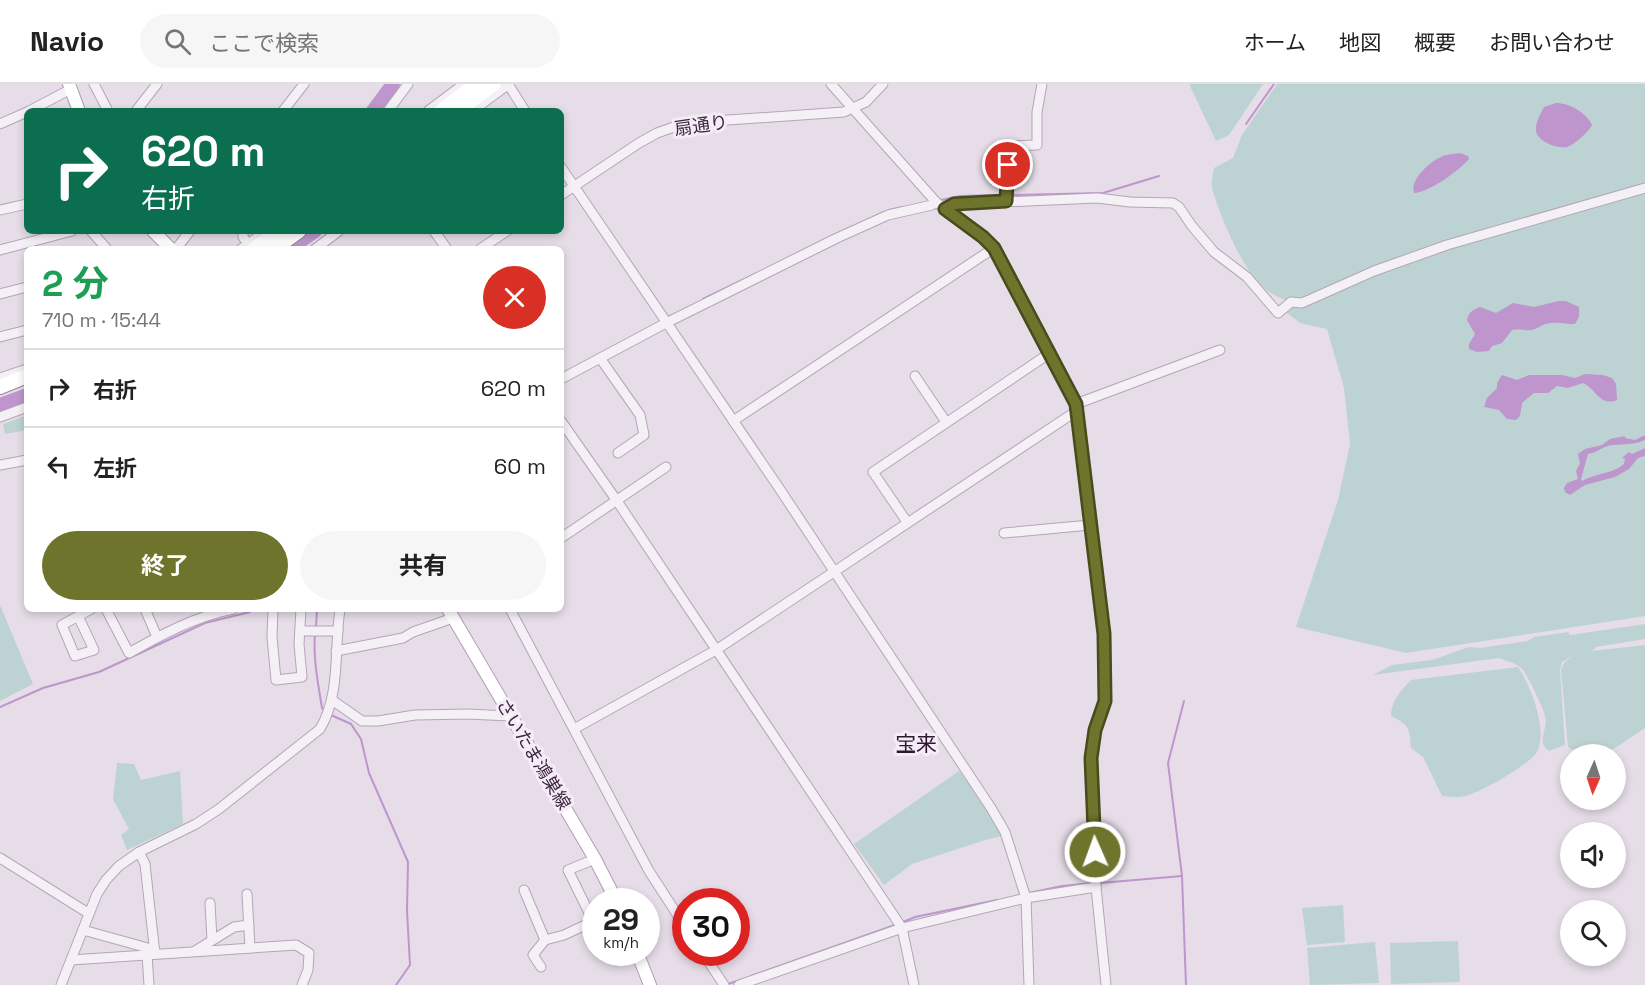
<!DOCTYPE html>
<html lang="ja">
<head>
<meta charset="utf-8">
<style>
	:root { --surface:#fff; --page:#f6f6f6; --text:#222; --muted:#767676; --line:#e0e0e0; --accent:#6e742b }
	body { margin:0; font-family:"Space Grotesk","Noto Sans JP",sans-serif; background:var(--page); color:var(--text); height:100vh; display:flex; flex-direction:column; font-size:22px; white-space:nowrap }
	* { box-sizing:border-box; margin:0 }
	p { font-size:20px; color:var(--muted) }
	.icon { flex:none; width:33px; height:33px; fill:none; stroke:currentColor; stroke-width:2; stroke-linecap:round; stroke-linejoin:round }
	.map { position:relative; flex:1; overflow:hidden }
	.side { position:absolute; left:24px; top:162px; width:540px; height:366px; display:flex; flex-direction:column; background:var(--surface); border-radius:9px; box-shadow:0 3px 9px #0003 }
	.side>* { flex:none }
	.guide { position:absolute; left:24px; top:24px; width:540px; height:126px; border-radius:9px; box-shadow:0 3px 9px #0003; background:#0b6e4f; color:#fff; overflow:hidden }
	.needle { width:39px; rotate:183deg }
	.controls { position:absolute; left:1560px; top:660px; display:grid; gap:12px }
	.controls a { display:grid; place-items:center; width:66px; height:66px; border-radius:50%; background:var(--surface); box-shadow:0 3px 9px #0003; font-size:30px }
	.speed { position:absolute; left:582px; top:804px; display:flex; gap:12px; font-size:30px; font-weight:700; text-align:center }
	.speed>* { display:grid; place-content:center; width:78px; height:78px; border-radius:50%; background:var(--surface); box-shadow:0 3px 9px #0003; line-height:1 }
	.speed small { font-size:15px; font-weight:400 }
	.speed .limit { border:9px solid #d22; background:#fff; color:#111 }
	.pin { position:absolute; display:grid; place-items:center; width:51px; height:51px; color:#fff; margin:-26px; border:3px solid #fff; border-radius:50%; box-shadow:0 2px 6px #0007 }
	.me { position:absolute; width:66px; margin:-33px; rotate:358deg; stroke-linejoin:round; filter:drop-shadow(0 0 4px #0008) }
	.turn { display:flex; align-items:center; gap:21px; height:126px; padding:0 18px; font-size:27px }
	.turn .icon { width:78px; height:78px; stroke-width:2.5 }
	.turn b { display:block; font-size:42px; line-height:51px }
	.round { display:grid; place-items:center; flex:none; width:63px; height:63px; border-radius:32px; background:var(--page) }
	.headline { display:flex; align-items:center; justify-content:space-between; height:102px; padding:0 18px }
	h1 { font-size:36px; font-weight:700; line-height:45px; color:#1e9e55 }
	.primary-button { display:flex; gap:12px; margin-top:auto; padding:12px 18px }
	.primary-button a { flex:1; height:69px; border-radius:36px; background:var(--accent); color:#fff; font-size:24px; font-weight:700; line-height:69px; text-align:center }
	.primary-button a+a { background:var(--page); color:var(--text) }
	ul { padding:0; list-style:none }
	li { display:flex; align-items:center; gap:18px; height:78px; padding:0 18px; border-top:2px solid var(--line) }
	li div { flex:1 }
	li b { display:block; font-size:22px }
	li em { font-style:normal }
	header { display:flex; align-items:center; gap:36px; box-sizing:border-box; height:84px; padding:0 30px; background:var(--surface); border-bottom:2px solid var(--line) }
	header strong { font-size:28px }
	nav { display:flex; gap:33px; margin-inline-start:auto; font-size:21px }
	.search { width:420px; height:54px; background:var(--page); display:flex; align-items:center; gap:15px; box-sizing:border-box; padding:0 21px; border-radius:33px; color:var(--muted); font-size:22px }
	.map>svg:first-child { display:block }
	.green { fill:#bdd3d3 }
	.water { fill:#be95cc }
	.lines { fill:none; stroke-linecap:round; stroke-linejoin:round }
	.stream { stroke:#be95cc; stroke-width:2 }
	.river { stroke:#be95cc; stroke-width:14 }
	.minor-casing { stroke:#b3a6b6; stroke-width:11 }
	.major-casing { stroke:#b19bb5; stroke-width:14 }
	.highway-casing { stroke:#9c83a0; stroke-width:16 }
	.minor { stroke:#f5f0f6; stroke-width:9 }
	.major { stroke:#fff; stroke-width:12 }
	.highway { stroke:#fff; stroke-width:14 }
	.route-casing { stroke:#484b1c; stroke-width:15 }
	.route { stroke:#6e742b; stroke-width:10 }
	.labels { text-anchor:middle; dominant-baseline:central; stroke-width:6; stroke-linejoin:round; paint-order:stroke }
	.street-label { font-size:18px; fill:#3d2540; stroke:#f4ecf6 }
	.quarter-label { font-size:21px; fill:#2e1830; stroke:#f4ecf6 }
</style>
</head>
<body>
<header>
<strong>Navio</strong>
<div class="search"><svg class="icon" aria-label="search" viewBox="0 0 24 24"><circle cx="10" cy="10" r="6"/><path d="M15 15l6 6"/></svg>ここで検索</div>
<nav><a>ホーム</a><a>地図</a><a>概要</a><a>お問い合わせ</a></nav>
</header>
<div class="map">
<svg width="1645" height="901" viewBox="0 0 1645 901">
	<rect width="100%" height="100%" fill="#e6dde8"/>
	<!-- green -->
	<g class="green">
		<polygon points="1189,0 1263,0 1229,51 1216,57"/>
		<path d="M 1277,0 L 1645,0 L 1645,532 L 1406,569 L 1296,543 L 1338,416 L 1350,360 L 1344,304 L 1327,245 L 1300,239 L 1286,228 L 1291,218 C 1278,214 1269,209 1259,199 C 1242,183 1217,126 1212,103 C 1211,97 1213,90 1214,84 L 1233,74 L 1242,51 Z"/>
		<polygon points="25,332 27,346 5,350 3,340"/>
		<polygon points="0,521 33,600 0,617"/>
		<path d="M 1645,540 L 1645,555 L 1596,563 L 1592,567 L 1645,561 L 1645,644 C 1617,661 1601,683 1568,663 L 1561,585 L 1565,578 L 1573,572 L 1562,578 L 1560,586 L 1565,661 L 1549,667 C 1537,659 1546,648 1546,636 C 1546,629 1527,589 1521,584 C 1516,579 1506,577 1499,574 L 1373,591 L 1392,581 L 1432,576 L 1469,563 L 1480,564 L 1528,557 L 1534,553 L 1568,548 L 1570,551 Z"/>
		<path d="M 1518,583 C 1531,603 1547,643 1538,666 C 1532,680 1484,706 1469,711 C 1460,714 1451,713 1442,712 L 1423,673 L 1411,664 C 1410,644 1409,641 1391,632 C 1391,617 1401,606 1411,596 Z"/>
		<polygon points="117,679 134,680 141,696 180,687 183,740 127,766 121,751 129,745 113,715"/>
		<polygon points="959,687 984,720 1002,752 985,756 912,780 884,801 854,760"/>
		<polygon points="1343,821 1345,858 1307,861 1302,824"/>
		<polygon points="1458,857 1460,898 1391,900 1390,859"/>
		<polygon points="1375,858 1379,899 1310,901 1307,864"/>
	</g>
	<!-- water -->
	<g class="water">
		<path d="M 1556,19 C 1569,19 1586,28 1592,41 C 1588,48 1576,60 1567,63 C 1557,65 1536,57 1536,46 C 1535,39 1541,29 1544,23 Z"/>
		<path d="M 1460,69 L 1468,72 L 1469,75 C 1460,86 1428,109 1414,109 C 1409,95 1433,74 1446,71 C 1450,70 1455,70 1460,69 Z"/>
		<path d="M 1559,217 L 1566,217 L 1579,223 L 1579,233 L 1575,240 C 1565,240 1556,237 1545,240 C 1540,242 1537,245 1531,246 C 1524,247 1519,244 1512,246 L 1502,259 L 1492,262 L 1489,267 L 1477,268 L 1469,265 L 1469,260 L 1475,250 L 1467,236 C 1469,228 1472,226 1480,223 L 1496,229 L 1513,219 L 1534,223 Z"/>
		<path d="M 1585,290 L 1603,291 L 1612,294 L 1616,300 L 1617,316 C 1600,323 1596,305 1583,299 L 1568,304 L 1557,302 L 1548,309 L 1534,309 L 1522,319 L 1520,332 L 1516,336 L 1507,335 L 1499,326 L 1484,323 L 1487,314 L 1497,304 L 1497,299 L 1502,291 L 1517,296 L 1529,291 L 1562,291 L 1575,294 Z"/>
		<path d="M 1645,351 L 1645,356 C 1634,361 1624,360 1612,361 C 1603,362 1597,369 1588,370 L 1581,395 L 1582,397 C 1595,389 1613,390 1624,380 L 1625,375 L 1622,374 L 1629,368 L 1632,370 L 1645,364 L 1645,372 L 1638,374 L 1629,385 L 1615,393 L 1585,401 L 1570,411 L 1565,408 L 1564,404 L 1567,399 L 1578,395 L 1576,387 L 1580,379 L 1578,370 L 1585,365 L 1602,361 L 1610,355 L 1625,352 L 1625,354 L 1635,356 Z"/>
	</g>
	<g class="lines">
		<!-- stream -->
		<g class="stream">
			<polyline points="1246,40 1274,0"/>
			<polyline points="1012,111 1103,109 1159,92"/>
			<polyline points="941,116 960,112 1000,111"/>
			<polyline points="873,133 889,126 902,123"/>
			<polyline points="703,215 757,189"/>
			<polyline points="316,544 317,525"/>
			<path d="M 315,549 C 313,575 318,599 322,624 L 326,628"/>
			<polyline points="1184,617 1168,679 1182,792 1186,901"/>
			<polyline points="0,623 43,604 99,588 205,539 250,528 251,525"/>
			<polyline points="331,631 351,640 361,655 369,689 408,778 407,827 410,881 396,901"/>
			<polyline points="1100,799 1182,792"/>
			<polyline points="1029,809 1062,802 1091,799"/>
			<polyline points="901,839 915,833 997,816"/>
			<polyline points="751,892 895,841"/>
			<polyline points="728,900 737,897"/>
		</g>
		<!-- river -->
		<g class="river">
			<polyline points="373,27 393,0"/>
			<polyline points="289,165 315,147"/>
			<polyline points="0,321 27,311"/>
		</g>
		<!-- minor casing -->
		<g class="minor-casing">
			<g id="minor">
				<polyline points="94,0 108,27"/>
				<polyline points="508,0 525,27"/>
				<polyline points="831,0 936,118 983,153 994,164 1076,320 1104,550 1106,586 1105,617 1095,646 1091,674 1096,803 1106,901"/>
				<polyline points="29,27 71,5"/>
				<polyline points="136,27 157,0"/>
				<polyline points="283,27 304,0"/>
				<polyline points="388,27 408,0"/>
				<polyline points="428,27 464,0"/>
				<polyline points="472,27 509,0"/>
				<polyline points="0,40 27,28"/>
				<polyline points="561,83 779,404 991,724 1005,748 1026,814 1029,901"/>
				<polyline points="561,111 639,59 657,49 674,43 699,38 844,28 866,18 883,0"/>
				<polyline points="1006,117 1009,62 1037,61 1037,28 1042,0"/>
				<polyline points="945,125 954,120 1097,114 1130,118 1173,119 1179,123 1192,142 1214,168 1247,193 1278,229 1291,218 1302,219 1374,187 1447,161 1645,104"/>
				<polyline points="0,126 27,120"/>
				<polyline points="91,147 107,165"/>
				<polyline points="243,147 243,153 248,160"/>
				<polyline points="434,147 447,165"/>
				<polyline points="176,165 190,147"/>
				<polyline points="241,165 266,147"/>
				<polyline points="315,165 339,147"/>
				<polyline points="480,165 507,147"/>
				<polyline points="0,166 72,147"/>
				<polyline points="0,210 27,203"/>
				<polyline points="0,253 27,246"/>
				<polyline points="600,274 640,331 644,351 618,369"/>
				<polyline points="915,292 946,338"/>
				<polyline points="0,294 27,285"/>
				<polyline points="561,295 666,239 837,154 888,131 932,121 936,118"/>
				<polyline points="1076,320 1220,266"/>
				<polyline points="0,333 27,323"/>
				<polyline points="561,337 617,417 902,844 914,901"/>
				<polyline points="733,337 994,164"/>
				<polyline points="0,381 27,376"/>
				<polyline points="907,438 873,388 1050,269"/>
				<polyline points="1004,449 1090,441"/>
				<polyline points="561,454 666,383"/>
				<path d="M 106,525 L 129,569 C 161,551 196,532 233,525"/>
				<polyline points="145,525 157,553"/>
				<polyline points="273,525 272,553 276,596 302,593 299,560 301,525"/>
				<polyline points="510,525 649,787 686,844"/>
				<polyline points="78,532 94,566 75,572 62,541 91,525"/>
				<polyline points="300,547 338,547"/>
				<polyline points="336,567 403,554 413,548 453,534"/>
				<polyline points="332,616 362,637 378,637 415,631 467,630 511,632"/>
				<polyline points="574,645 716,566 1078,326"/>
				<polyline points="139,768 145,780 155,870"/>
				<polyline points="0,774 88,829"/>
				<polyline points="524,806 545,856"/>
				<polyline points="247,810 250,864"/>
				<polyline points="210,819 212,856"/>
				<polyline points="593,837 568,786 595,775"/>
				<polyline points="83,846 155,866"/>
				<polyline points="195,867 234,843 249,841"/>
				<polyline points="702,868 724,901"/>
				<polyline points="147,871 149,901"/>
				<polyline points="71,876 296,861 309,869 308,886 302,901"/>
				<polyline points="541,883 533,871 545,856 564,851 596,836"/>
				<path d="M 61,901 L 97,810 L 106,796 L 119,782 L 139,768 L 196,740 L 219,725 L 320,645 C 341,610 334,564 340,525"/>
				<polyline points="739,901 902,844 1026,814 1096,803"/>
			</g>
		</g>
		<!-- major casing -->
		<g class="major-casing">
			<g id="major">
				<polyline points="69,0 79,27"/>
				<polyline points="153,147 171,165"/>
				<polyline points="448,525 595,775 617,818"/>
				<polyline points="637,868 650,901"/>
			</g>
		</g>
		<!-- highway casing -->
		<g class="highway-casing">
			<g id="highway">
				<polyline points="441,27 477,0"/>
				<polyline points="458,27 494,0"/>
				<polyline points="254,165 280,147"/>
				<polyline points="274,165 299,147"/>
				<polyline points="0,303 27,292"/>
			</g>
		</g>
		<!-- minor -->
		<use href="#minor" class="minor"/>
		<!-- major -->
		<use href="#major" class="major"/>
		<!-- highway -->
		<use href="#highway" class="highway"/>
	</g>
	<g class="lines">
		<!-- route casing -->
		<g class="route-casing">
			<polyline id="route" points="1008,81 1006,117 954,120 945,125 983,153 994,164 1076,320 1104,550 1105,617 1095,646 1091,674 1095,768"/>
		</g>
		<!-- route -->
		<use href="#route" class="route"/>
	</g>
	<g class="labels">
		<!-- street labels -->
		<g class="street-label">
			<text transform="translate(701 41) rotate(-8)">扇通り</text>
			<text transform="translate(534 670) rotate(59)">さいたま鴻巣線</text>
		</g>
		<!-- quarter labels -->
		<g class="quarter-label">
			<text x="916" y="659">宝来</text>
		</g>
	</g>
</svg>
<div class="controls">
<a><svg class="needle" viewBox="-14 -14 28 28"><path d="M0-13l5 13h-10z" fill="#e53935"/><path d="M0 13l5-13h-10z" fill="#767676"/></svg></a>
<a><svg class="icon" aria-label="sound" viewBox="0 0 24 24"><path d="M4 9h4l5-4v14l-5-4H4zM17 9q2 3 0 6"/></svg></a>
<a><svg class="icon" aria-label="search" viewBox="0 0 24 24"><circle cx="10" cy="10" r="6"/><path d="M15 15l6 6"/></svg></a>
</div>
<div class="speed"><div>29<small>km/h</small></div><div class="limit">30</div></div>
<div class="pin" style="left:1008px;top:81px;background:#d93025"><svg class="icon" aria-label="arrive" viewBox="0 0 24 24"><path d="M6 21V4h12l-3 4 3 4H6"/></svg></div>
<svg class="me" style="left:1095px;top:768px" viewBox="-20 -20 40 40"><circle r="17" fill="#6e742b" stroke="#fff" stroke-width="3"/><path d="M0-11L8 9 0 5-8 9z" fill="#fff"/></svg>
<div class="guide">
<div class="turn"><svg class="icon" aria-label="right" viewBox="0 0 24 24"><path d="M7 20v-9h11M14 6l5 5-5 5"/></svg><div><b>620 m</b>右折</div></div>
</div>
<section class="side">
<div class="headline"><div><h1>2 分</h1><p>710 m · 15:44</p></div><a class="round" style="background:#d93025;color:#fff"><svg class="icon" aria-label="close" viewBox="0 0 24 24"><path d="M6 6l12 12M18 6L6 18"/></svg></a></div>
<ul>
<li><svg class="icon" aria-label="right" viewBox="0 0 24 24"><path d="M7 20v-9h11M14 6l5 5-5 5"/></svg><div><b>右折</b></div><em>620 m</em></li>
<li><svg class="icon" aria-label="left" viewBox="0 0 24 24"><path d="M17 20v-9H6M10 6l-5 5 5 5"/></svg><div><b>左折</b></div><em>60 m</em></li>
</ul>
<div class="primary-button"><a>終了</a><a>共有</a></div>
</section>
</div>
</body>
</html>
